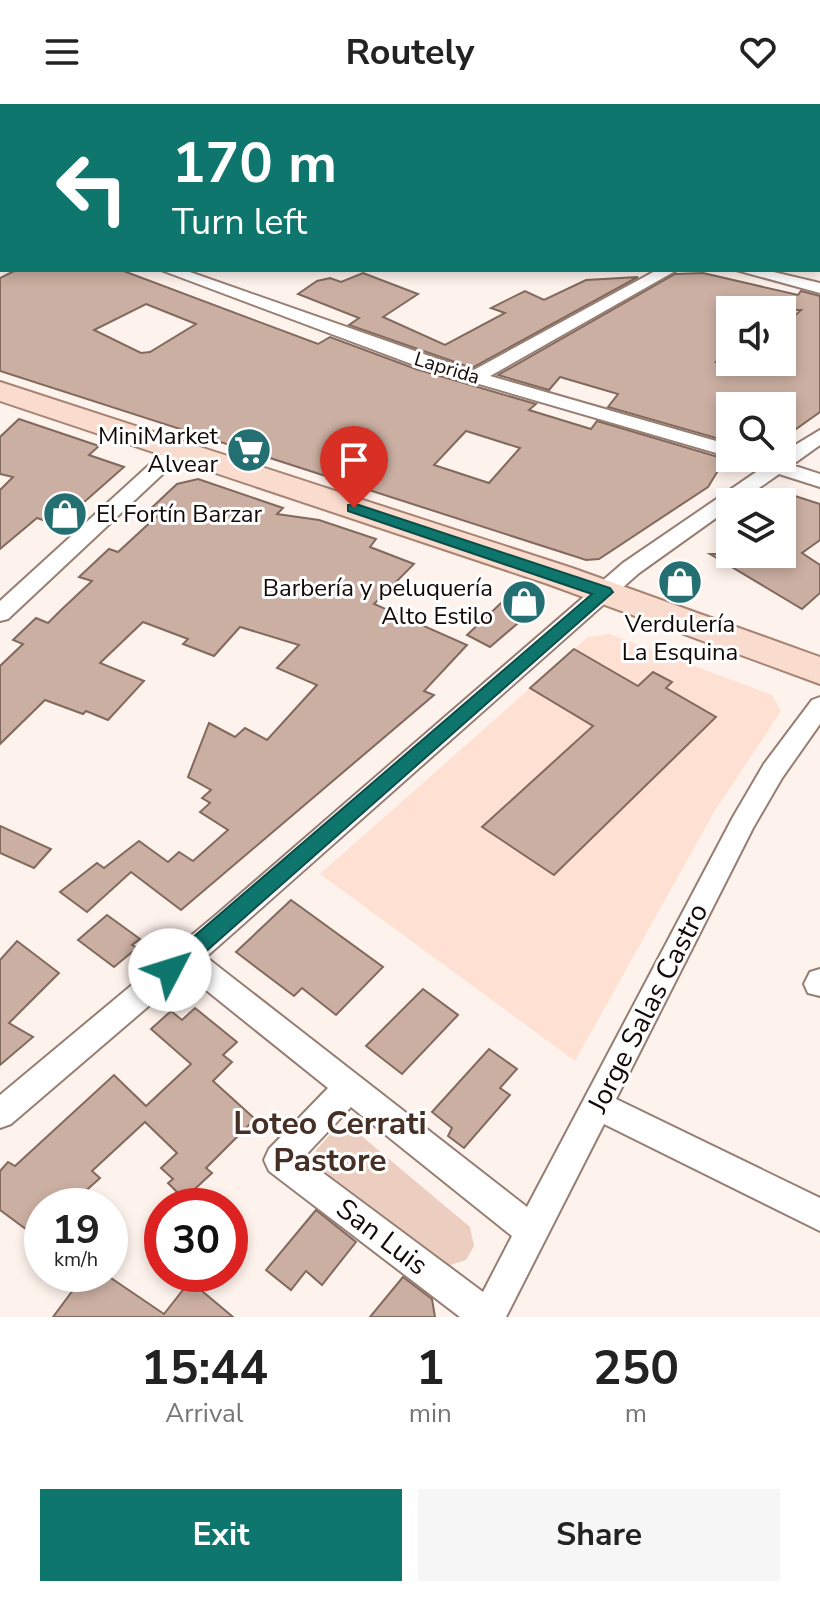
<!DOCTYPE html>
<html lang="en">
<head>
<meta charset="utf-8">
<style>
	:root { --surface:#fff; --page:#f6f6f6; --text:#222; --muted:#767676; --accent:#0f766e }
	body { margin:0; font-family:"Nunito Sans",sans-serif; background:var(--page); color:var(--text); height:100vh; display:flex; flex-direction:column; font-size:30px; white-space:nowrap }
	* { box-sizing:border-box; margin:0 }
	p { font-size:26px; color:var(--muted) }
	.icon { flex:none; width:44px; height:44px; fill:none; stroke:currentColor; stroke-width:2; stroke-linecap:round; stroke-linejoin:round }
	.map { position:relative; height:1213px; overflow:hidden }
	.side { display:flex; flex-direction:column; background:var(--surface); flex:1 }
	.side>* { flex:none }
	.top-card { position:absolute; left:0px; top:0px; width:820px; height:168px; box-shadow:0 4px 12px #0003; background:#0f766e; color:#fff; overflow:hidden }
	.fabs { position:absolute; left:716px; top:192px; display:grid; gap:16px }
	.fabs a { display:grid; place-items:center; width:80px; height:80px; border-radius:0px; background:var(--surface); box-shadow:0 4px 12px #0003; font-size:40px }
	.speed { position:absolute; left:24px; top:1084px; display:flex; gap:16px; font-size:40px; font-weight:700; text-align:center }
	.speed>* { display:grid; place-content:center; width:104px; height:104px; border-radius:50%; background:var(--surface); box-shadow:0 4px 12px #0003; line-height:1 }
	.speed small { font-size:20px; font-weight:400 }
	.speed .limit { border:12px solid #d22; background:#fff; color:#111 }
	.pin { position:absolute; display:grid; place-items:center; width:68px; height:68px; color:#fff; margin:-82px -34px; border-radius:50% 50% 50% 0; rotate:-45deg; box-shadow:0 0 8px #0007 }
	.pin .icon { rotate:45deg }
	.me { position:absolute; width:88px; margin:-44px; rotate:50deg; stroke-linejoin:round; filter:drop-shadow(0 0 6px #0008) }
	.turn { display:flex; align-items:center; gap:28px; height:168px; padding:0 40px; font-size:36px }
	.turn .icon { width:104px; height:104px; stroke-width:2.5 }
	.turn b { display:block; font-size:56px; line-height:68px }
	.eta { display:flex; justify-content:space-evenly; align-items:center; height:136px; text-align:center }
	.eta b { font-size:48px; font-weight:700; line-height:56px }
	.primary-button { display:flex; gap:16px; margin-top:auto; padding:16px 40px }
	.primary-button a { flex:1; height:92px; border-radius:0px; background:var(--accent); color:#fff; font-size:32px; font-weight:700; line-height:92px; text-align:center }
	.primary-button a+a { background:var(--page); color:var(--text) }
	header { display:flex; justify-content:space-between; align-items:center; height:104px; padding:0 40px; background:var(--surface); font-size:36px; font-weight:700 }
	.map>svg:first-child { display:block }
	.built { fill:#fee1d3 }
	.green { fill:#eccec0 }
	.building { fill:#cbafa2; stroke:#82695d; stroke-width:2; fill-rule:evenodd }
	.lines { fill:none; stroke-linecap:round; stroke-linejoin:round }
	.minor-casing { stroke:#977e72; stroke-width:4 }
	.tertiary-casing { stroke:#977e72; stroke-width:4 }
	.primary-casing { stroke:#a78373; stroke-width:4 }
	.minor { fill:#fff; fill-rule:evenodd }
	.tertiary { fill:#fff; fill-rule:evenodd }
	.primary { fill:#fadcce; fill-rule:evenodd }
	.route { fill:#0f766e; stroke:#0a4d48; stroke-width:2 }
	.labels { text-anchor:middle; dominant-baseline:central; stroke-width:6; stroke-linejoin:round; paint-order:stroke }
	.far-street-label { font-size:20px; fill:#120906; stroke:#fff }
	.poi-label { font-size:24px; fill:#120906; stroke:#fff; text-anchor:end }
	.near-street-label { font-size:28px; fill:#120906; stroke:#fff }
	.near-neighbourhood-label { font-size:32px; font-weight:bold; fill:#463025; stroke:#fff }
</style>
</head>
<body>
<header><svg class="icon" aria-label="menu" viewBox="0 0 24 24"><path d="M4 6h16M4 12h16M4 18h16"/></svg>Routely<svg class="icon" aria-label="heart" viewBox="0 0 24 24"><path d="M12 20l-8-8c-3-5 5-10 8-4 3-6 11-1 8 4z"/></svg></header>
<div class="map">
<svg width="820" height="1213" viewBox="0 0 820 1213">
	<rect width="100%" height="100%" fill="#fef2ec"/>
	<!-- built -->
	<polygon class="built" points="609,530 772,591 781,607 714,708 575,957 320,770 588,533"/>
	<!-- green -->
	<polygon class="green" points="352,1024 470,1123 474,1142 466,1156 450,1161 317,1062 316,1046 334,1026"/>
	<!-- building -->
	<g class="building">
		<path d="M 16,166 L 121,166 L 318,240 L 330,233 L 416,265 L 536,300 L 529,306 L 591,325 L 597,317 L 725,355 L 708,383 L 599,455 L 586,456 L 0,267 L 0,174 ZM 146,200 L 196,220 L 150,248 L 141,249 L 94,226 ZM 466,327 L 520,344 L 489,379 L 434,361 Z"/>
		<polygon points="363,169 418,190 383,213 445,241 505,209 491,204 525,187 544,196 586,176 638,173 472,264 349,221 359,214 298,190 317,177 330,174 341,178"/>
		<path d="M 703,169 L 798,191 L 801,187 L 820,192 L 820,308 L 782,335 L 782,302 L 730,302 L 730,338 L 608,303 L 618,290 L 560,273 L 549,286 L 498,271 L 675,170 ZM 730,206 L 801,206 L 782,223 L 782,258 L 742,258 L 730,268 L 730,258 L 716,258 L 730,240 Z"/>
		<polygon points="19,315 99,342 89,351 124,363 58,421 37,414 0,445 0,386 13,373 0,370 0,333"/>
		<polygon points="198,375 283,404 277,410 319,416 376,435 370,443 414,460 374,500 467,541 424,587 434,591 181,806 131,768 87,808 60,788 97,759 104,764 139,737 168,758 179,748 193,757 228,726 200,708 210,699 202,694 211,686 188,673 209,619 235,633 245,624 267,636 317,581 277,564 299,541 240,523 214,552 183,540 188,535 143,518 100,559 144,577 108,616 86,607 83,610 45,596 0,640 0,562 23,540 13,536 36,514 48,519 60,507 92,477 79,473 109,445 118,448 156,413 146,409 177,380"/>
		<polygon points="795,392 820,400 820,436 802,449 820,461 820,489 802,505 710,450 782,450 782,400"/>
		<polygon points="518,483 533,488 538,502 490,543 467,531"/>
		<polygon points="574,545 638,582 653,568 672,578 666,584 716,613 554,771 482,723 593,622 530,584"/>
		<polygon points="0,722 51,745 34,764 0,749"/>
		<polygon points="291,796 383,863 336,911 302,884 294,892 236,848"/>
		<polygon points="107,811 140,835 132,841 137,844 114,863 78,836"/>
		<polygon points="17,837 59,869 9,919 33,933 0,961 0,856"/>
		<polygon points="423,885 458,911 402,970 366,942"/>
		<polygon points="195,904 237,938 223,951 232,958 213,977 255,1015 206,1064 212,1069 184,1095 168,1079 173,1075 161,1064 177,1049 145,1018 92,1067 100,1074 69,1102 42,1102 42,1137 0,1106 0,1067 8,1058 15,1062 114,971 146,1002 191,960 151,925 171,907 182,916"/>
		<polygon points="489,945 517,965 500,984 510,991 464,1044 448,1032 452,1024 432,1008"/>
		<polygon points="316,1106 356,1138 322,1181 306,1167 291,1186 266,1166"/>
		<polygon points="85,1170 105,1170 164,1210 190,1177 233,1213 53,1213"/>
		<polygon points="403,1173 432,1195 435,1213 370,1213"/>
	</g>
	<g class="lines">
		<!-- minor casing -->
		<g class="minor-casing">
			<g id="minor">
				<polygon points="278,0 295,0 297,2 280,2"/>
				<polygon points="818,19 820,19 818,29"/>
				<polygon points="0,99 2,100 2,110 0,109"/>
				<polygon points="161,166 184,166 472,267 657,166 677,166 490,272 730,341 730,353 417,262"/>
				<polygon points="736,166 765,166 820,179 820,189"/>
				<path d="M 820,326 L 820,341 L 792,361 L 820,370 L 820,383 L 779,370 L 739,398 L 730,398 L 730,404 L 639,469 L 206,853 L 527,1103 L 733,713 L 764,660 L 812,596 L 820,593 L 820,620 L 782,674 L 753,724 L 616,995 L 820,1094 L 820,1127 L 604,1020 L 506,1213 L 460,1213 L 269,1067 L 264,1056 L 269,1045 L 328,984 L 186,870 L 11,1020 L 0,1024 L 0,991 L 216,811 L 623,459 L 762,364 L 743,354 L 782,354 L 782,349 ZM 351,1003 L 512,1132 L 483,1188 L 303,1054 Z"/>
				<polygon points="177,340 187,346 184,350 8,515 0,517 0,497 170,342"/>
				<polygon points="820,865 820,892 808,889 804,880 810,868"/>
			</g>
		</g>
		<!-- tertiary casing -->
		<g class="tertiary-casing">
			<polygon id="tertiary" points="0,0 11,0 0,6"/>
		</g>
		<!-- primary casing -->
		<g class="primary-casing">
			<polygon id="primary" points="0,278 572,464 820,553 820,580 548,480 0,297"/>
		</g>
		<!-- minor -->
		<use href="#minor" class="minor"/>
		<!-- tertiary -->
		<use href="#tertiary" class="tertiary"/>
		<!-- primary -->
		<use href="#primary" class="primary"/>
	</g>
	<!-- route -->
	<polygon class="route" points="348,401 359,401 610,484 613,488 177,873 162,873 159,866 162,860 592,490 348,407"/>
	<!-- icons -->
	<defs>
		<g id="supermarket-disc" transform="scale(2.3)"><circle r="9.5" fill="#246f71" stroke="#fff"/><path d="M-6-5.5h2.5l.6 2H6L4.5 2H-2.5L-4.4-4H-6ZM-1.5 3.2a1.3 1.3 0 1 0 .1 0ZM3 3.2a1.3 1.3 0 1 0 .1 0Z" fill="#fff"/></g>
		<g id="shop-disc" transform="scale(2.3)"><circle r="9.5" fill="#246f71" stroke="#fff"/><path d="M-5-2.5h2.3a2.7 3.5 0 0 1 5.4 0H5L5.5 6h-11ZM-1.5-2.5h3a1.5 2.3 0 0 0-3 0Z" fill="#fff"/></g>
	</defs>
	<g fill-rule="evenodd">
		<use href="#supermarket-disc" x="249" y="346"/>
		<use href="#shop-disc" x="65" y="410"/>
		<use href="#shop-disc" x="680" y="478"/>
		<use href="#shop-disc" x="524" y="498"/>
	</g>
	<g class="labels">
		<!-- far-street labels -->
		<g class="far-street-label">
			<text transform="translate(447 264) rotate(17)">Laprida</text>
		</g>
		<!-- poi labels -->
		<g class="poi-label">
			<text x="218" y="332">MiniMarket<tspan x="218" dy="28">Alvear</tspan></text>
			<text x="96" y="410" text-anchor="start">El Fortín Barzar</text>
			<text x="493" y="484">Barbería y peluquería<tspan x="493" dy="28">Alto Estilo</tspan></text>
			<text x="680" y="520" text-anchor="middle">Verdulería<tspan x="680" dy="28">La Esquina</tspan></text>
		</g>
		<!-- near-street labels -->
		<g class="near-street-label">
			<text transform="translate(648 904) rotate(-63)">Jorge Salas Castro</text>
			<text transform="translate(382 1133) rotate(37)">San Luis</text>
		</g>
		<!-- near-neighbourhood labels -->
		<g class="near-neighbourhood-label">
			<text x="330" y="1019">Loteo Cerrati<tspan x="330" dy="37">Pastore</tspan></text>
		</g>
	</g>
</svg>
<div class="fabs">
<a><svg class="icon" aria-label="sound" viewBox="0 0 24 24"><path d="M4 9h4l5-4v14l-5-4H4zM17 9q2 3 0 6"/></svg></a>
<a><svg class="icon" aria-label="search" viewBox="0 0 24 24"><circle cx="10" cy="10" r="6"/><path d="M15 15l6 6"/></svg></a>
<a><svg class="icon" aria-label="layers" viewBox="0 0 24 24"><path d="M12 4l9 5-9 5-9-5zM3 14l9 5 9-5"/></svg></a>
</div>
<div class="speed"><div>19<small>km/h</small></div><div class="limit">30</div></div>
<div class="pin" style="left:354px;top:404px;background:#d93025"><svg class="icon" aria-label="arrive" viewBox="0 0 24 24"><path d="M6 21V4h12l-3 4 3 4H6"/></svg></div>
<svg class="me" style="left:170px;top:866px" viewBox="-20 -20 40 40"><circle r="19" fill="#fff"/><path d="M0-13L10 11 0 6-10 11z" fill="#0f766e"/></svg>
<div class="top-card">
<div class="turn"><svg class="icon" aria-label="left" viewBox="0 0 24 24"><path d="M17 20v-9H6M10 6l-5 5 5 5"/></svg><div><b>170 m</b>Turn left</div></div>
</div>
</div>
<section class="side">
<div class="eta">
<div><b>15:44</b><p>Arrival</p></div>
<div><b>1</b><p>min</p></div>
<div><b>250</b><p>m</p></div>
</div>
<div class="primary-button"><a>Exit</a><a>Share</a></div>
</section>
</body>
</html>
